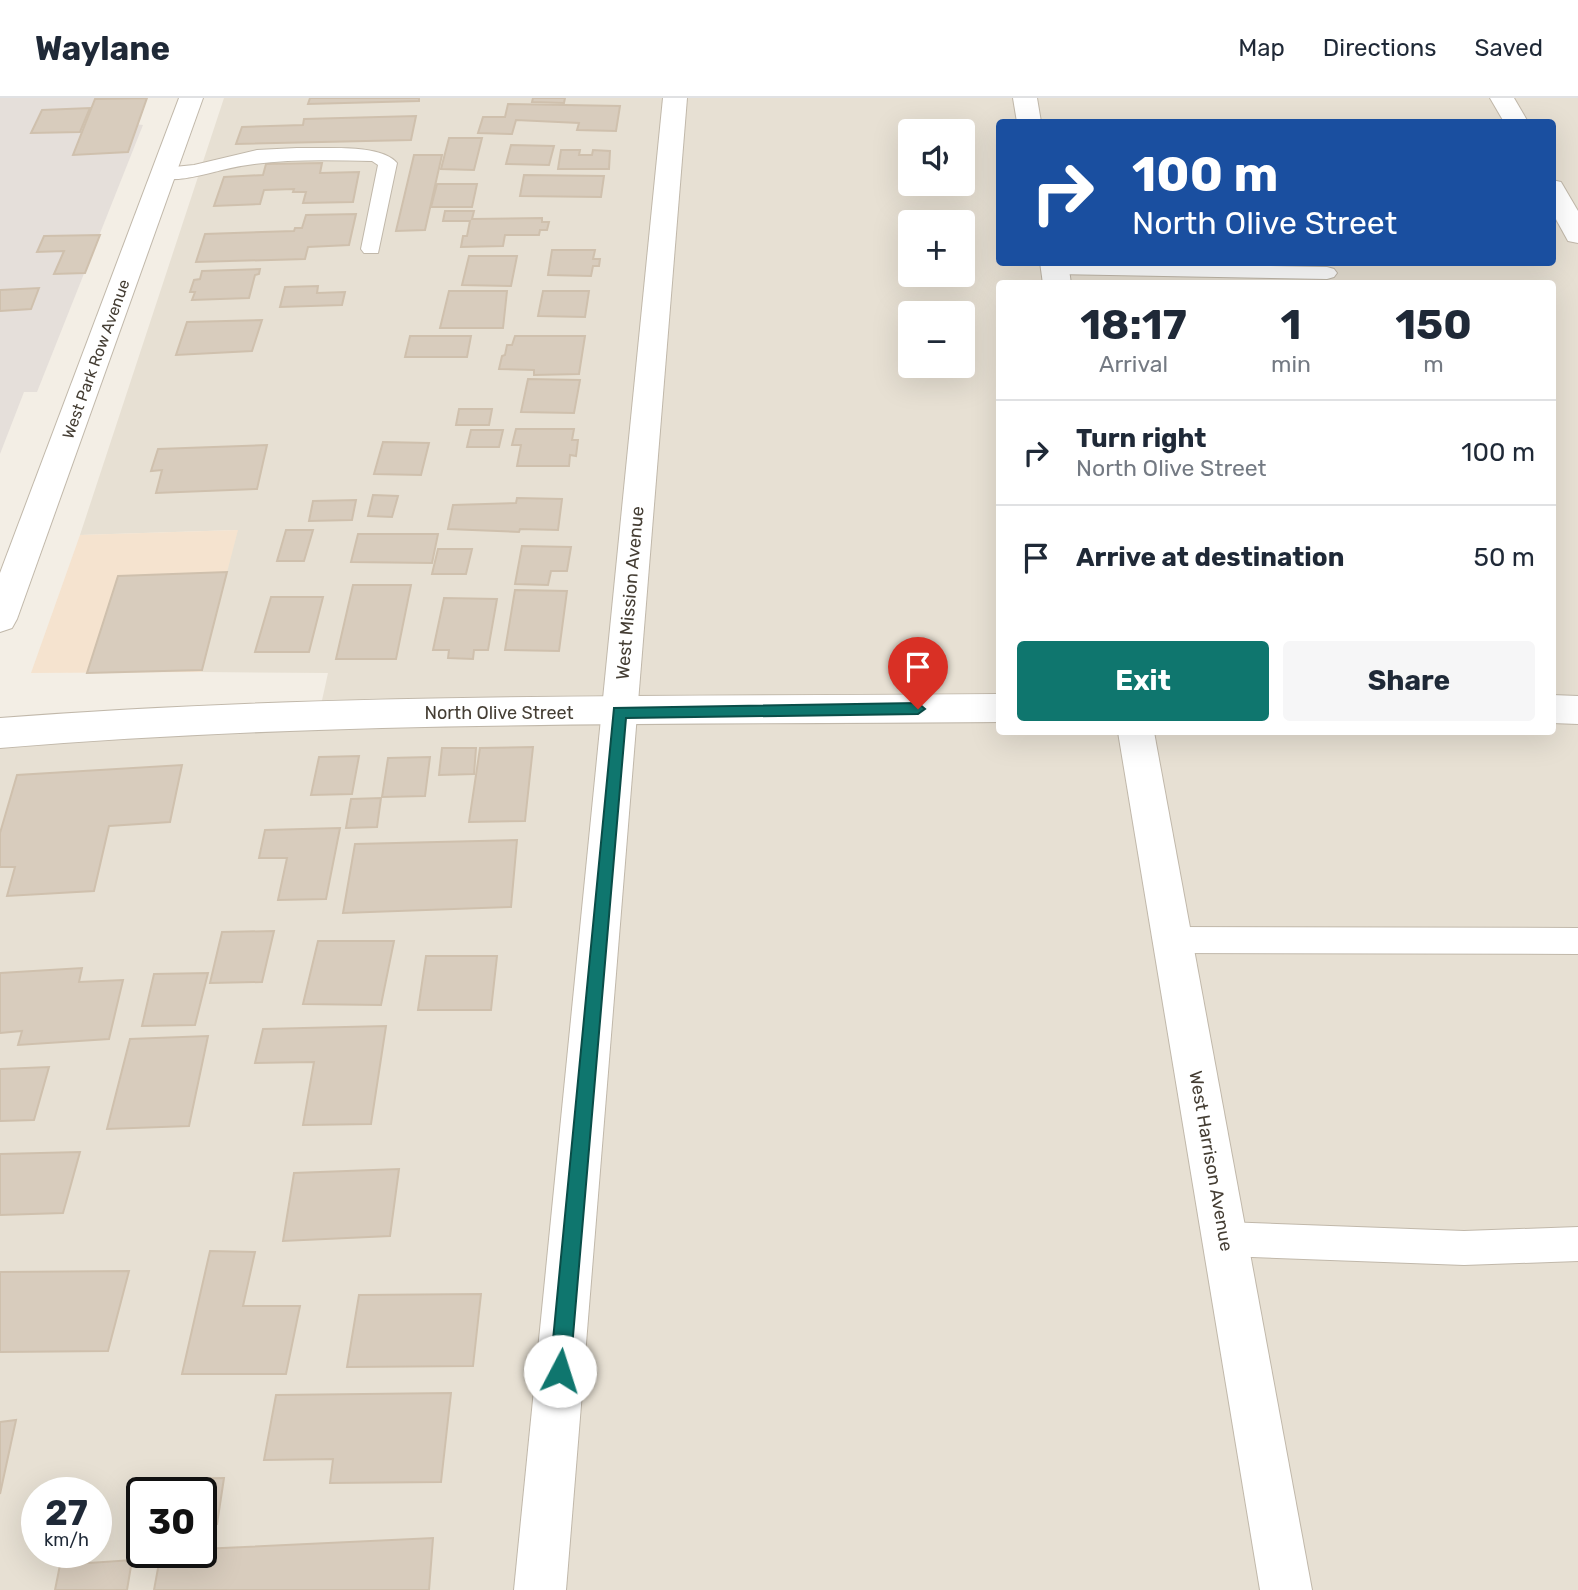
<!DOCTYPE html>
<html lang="en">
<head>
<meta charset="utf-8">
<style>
	:root { --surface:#fff; --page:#f6f6f7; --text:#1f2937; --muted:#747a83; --line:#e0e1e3; --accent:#0f766e }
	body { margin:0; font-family:Rubik,sans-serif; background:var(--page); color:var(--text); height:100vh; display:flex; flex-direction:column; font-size:26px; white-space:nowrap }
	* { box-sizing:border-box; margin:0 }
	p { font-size:23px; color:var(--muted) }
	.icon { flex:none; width:38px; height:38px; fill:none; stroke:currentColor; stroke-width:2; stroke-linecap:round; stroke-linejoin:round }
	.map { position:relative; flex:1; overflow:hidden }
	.details { position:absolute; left:996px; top:182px; width:560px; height:455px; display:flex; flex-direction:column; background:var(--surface); border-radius:7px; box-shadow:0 7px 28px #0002 }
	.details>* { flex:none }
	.guide { position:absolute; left:996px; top:21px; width:560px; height:147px; border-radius:7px; box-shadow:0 7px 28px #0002; background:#1a4fa0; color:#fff; overflow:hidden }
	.tools { position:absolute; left:898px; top:21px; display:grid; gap:14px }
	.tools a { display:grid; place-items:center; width:77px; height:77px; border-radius:7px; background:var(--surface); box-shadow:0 7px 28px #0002; font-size:35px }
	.speed { position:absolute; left:21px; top:1379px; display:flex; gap:14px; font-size:35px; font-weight:700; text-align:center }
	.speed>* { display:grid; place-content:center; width:91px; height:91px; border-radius:50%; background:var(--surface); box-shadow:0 7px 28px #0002; line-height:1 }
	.speed small { font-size:18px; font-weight:400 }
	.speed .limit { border:4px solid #111; border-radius:10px; background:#fff; color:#111 }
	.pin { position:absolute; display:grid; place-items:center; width:60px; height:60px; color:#fff; margin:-72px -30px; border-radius:50% 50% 50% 0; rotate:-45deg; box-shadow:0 0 7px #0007 }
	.pin .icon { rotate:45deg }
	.me { position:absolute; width:77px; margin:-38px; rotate:5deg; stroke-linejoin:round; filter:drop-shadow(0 0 5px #0008) }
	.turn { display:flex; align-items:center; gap:24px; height:147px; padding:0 21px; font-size:32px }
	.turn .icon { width:91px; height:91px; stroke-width:2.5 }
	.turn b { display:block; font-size:49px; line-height:60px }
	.eta { display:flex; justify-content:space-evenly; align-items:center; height:119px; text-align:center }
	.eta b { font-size:42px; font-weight:700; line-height:49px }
	.action { display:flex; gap:14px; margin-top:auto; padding:14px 21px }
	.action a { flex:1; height:80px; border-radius:7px; background:var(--accent); color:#fff; font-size:28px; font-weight:700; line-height:80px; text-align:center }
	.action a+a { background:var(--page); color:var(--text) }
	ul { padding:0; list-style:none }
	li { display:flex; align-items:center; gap:21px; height:105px; padding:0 21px; border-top:2px solid var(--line) }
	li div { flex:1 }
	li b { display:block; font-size:26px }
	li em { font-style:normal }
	header { display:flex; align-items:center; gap:42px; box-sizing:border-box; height:98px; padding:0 35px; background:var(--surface); border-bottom:2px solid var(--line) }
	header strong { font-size:33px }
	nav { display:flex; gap:38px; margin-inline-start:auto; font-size:24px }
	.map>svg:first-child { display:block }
	.residential { fill:#e7e0d3; fill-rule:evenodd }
	.commercial { fill:#f5e3cf }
	.industrial { fill:#e5dfda }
	.building { fill:#d8ccbd; stroke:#cfc0ad; stroke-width:2 }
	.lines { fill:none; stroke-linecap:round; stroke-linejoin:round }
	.service-casing { stroke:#c1b8aa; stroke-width:2 }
	.minor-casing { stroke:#c1b8aa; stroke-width:2 }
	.tertiary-casing { stroke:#c1b8aa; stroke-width:2 }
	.service { fill:#fff; fill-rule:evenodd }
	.minor { fill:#fff; fill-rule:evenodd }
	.tertiary { fill:#fff; fill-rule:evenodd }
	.route { fill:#0f766e; stroke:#0a4d48; stroke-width:2 }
	.labels { text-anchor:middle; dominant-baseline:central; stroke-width:7; stroke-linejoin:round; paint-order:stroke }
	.far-street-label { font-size:16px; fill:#453e34; stroke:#fff }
	.street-label { font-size:18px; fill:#453e34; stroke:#fff }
</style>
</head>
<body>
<header>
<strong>Waylane</strong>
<nav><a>Map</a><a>Directions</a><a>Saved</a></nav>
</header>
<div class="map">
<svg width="1578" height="1492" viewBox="0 0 1578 1492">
	<rect width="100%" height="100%" fill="#f3eee5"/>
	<!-- residential -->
	<path class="residential" d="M 224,0 L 1578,0 L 1578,1492 L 0,1492 L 0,635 L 319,616 L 328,575 L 201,574 L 237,432 L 80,437 ZM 999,24 L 1552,24 L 1552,164 L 999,164 ZM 910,33 L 962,33 L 962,86 L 910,86 ZM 910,124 L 962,124 L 962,177 L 910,177 ZM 999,186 L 1552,186 L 1552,634 L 999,634 ZM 910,215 L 962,215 L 962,268 L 910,268 ZM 37,1395 L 96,1395 L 96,1454 L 37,1454 ZM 142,1395 L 201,1395 L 201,1454 L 142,1454 Z"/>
	<!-- commercial -->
	<polygon class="commercial" points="238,432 201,574 31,575 80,437"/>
	<!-- industrial -->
	<polygon class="industrial" points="0,0 144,0 135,26 143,27 37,294 24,294 0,356"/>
	<!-- building -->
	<g class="building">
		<polygon points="147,0 128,54 73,57 95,1"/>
		<polygon points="310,0 419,0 419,3 308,6"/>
		<polygon points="533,0 565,0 564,5 532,4"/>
		<polygon points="508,6 620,8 616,33 577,32 579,25 516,22 512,36 478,35 483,19 505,19"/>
		<polygon points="90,10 80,34 31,35 42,12"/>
		<polygon points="416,18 411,42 236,46 242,29 303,27 304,21"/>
		<polygon points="449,40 482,40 474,72 441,71"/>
		<polygon points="511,47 554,48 549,67 506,66"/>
		<polygon points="561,52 580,52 579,57 592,57 593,52 610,53 609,71 558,71"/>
		<polygon points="414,57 442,57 425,132 396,133"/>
		<polygon points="322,65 320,75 359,74 353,104 303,105 306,94 293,94 294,91 264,92 260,106 214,108 224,79 263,77 266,66"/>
		<polygon points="524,77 604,78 601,99 520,98"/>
		<polygon points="437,86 477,86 472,109 431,109"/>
		<polygon points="445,113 474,113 472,121 542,120 542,124 549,124 547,132 540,132 539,137 505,137 503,148 461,149 463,138 467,138 470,123 443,123"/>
		<polygon points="356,116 349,147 308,149 305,161 196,164 205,136 294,133 295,130 302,130 306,117"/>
		<polygon points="100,137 85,175 54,176 64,153 37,154 44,138"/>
		<polygon points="552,152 595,152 593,161 600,161 599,168 593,168 591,178 548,177"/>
		<polygon points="469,158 517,158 511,188 462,187"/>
		<polygon points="260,171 259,176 255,177 249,200 192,202 195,194 190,194 194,182 200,181 202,173"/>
		<polygon points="318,188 317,195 345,194 342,207 280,209 285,189"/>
		<polygon points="39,190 31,211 0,213 0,192"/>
		<polygon points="449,193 507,193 503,230 440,230"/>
		<polygon points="543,193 589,193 585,219 538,218"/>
		<polygon points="262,222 252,253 176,257 187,224"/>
		<polygon points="410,238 471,238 467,259 405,259"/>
		<polygon points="515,238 585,238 579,276 534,277 534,272 499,271 502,258 505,257 507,247 512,247"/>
		<polygon points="528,281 580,282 574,315 521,314"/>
		<polygon points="459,311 492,311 489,327 456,327"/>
		<polygon points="516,331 574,331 572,342 578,342 576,358 570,357 569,368 517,368 521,347 512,347"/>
		<polygon points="471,332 503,332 499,349 467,349"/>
		<polygon points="383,344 429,345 421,377 374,376"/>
		<polygon points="267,347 257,391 156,395 162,372 151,373 158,351"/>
		<polygon points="373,397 398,398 392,419 368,418"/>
		<polygon points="517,400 562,401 558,432 520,431 519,434 448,431 453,407 516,405"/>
		<polygon points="356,402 352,422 309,423 313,403"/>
		<polygon points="286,432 313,432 304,463 277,463"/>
		<polygon points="358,436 438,436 432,465 351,464"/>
		<polygon points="522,448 571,449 567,473 551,473 548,487 515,486"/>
		<polygon points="438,451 472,451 466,476 432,476"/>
		<polygon points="227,474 202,572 87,575 118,478"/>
		<polygon points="353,487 411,487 396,561 336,561"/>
		<polygon points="515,492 567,493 559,553 505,552"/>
		<polygon points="271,499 323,499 309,554 255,554"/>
		<polygon points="444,500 497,501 488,552 474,552 473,561 448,560 449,552 433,552"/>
		<polygon points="533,649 525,723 469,724 480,650"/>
		<polygon points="442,650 476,650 474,676 439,677"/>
		<polygon points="359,658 352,696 311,697 319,659"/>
		<polygon points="430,659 425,698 382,699 388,660"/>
		<polygon points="182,667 170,724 109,728 94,793 7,798 15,769 0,769 0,735 17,677"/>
		<polygon points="381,700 377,729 346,730 351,701"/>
		<polygon points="340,730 326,801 278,802 287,760 259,760 265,732"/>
		<polygon points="517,742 511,809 343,815 355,746"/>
		<polygon points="274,833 262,884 210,885 222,834"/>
		<polygon points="318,843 394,843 381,907 303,906"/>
		<polygon points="426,858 497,858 491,912 418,912"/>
		<polygon points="82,870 79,884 123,882 109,941 18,947 22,933 0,935 0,875"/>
		<polygon points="208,875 195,927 142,928 154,876"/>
		<polygon points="386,928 371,1026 303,1027 314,964 255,965 263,931"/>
		<polygon points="208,938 189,1028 107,1031 130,941"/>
		<polygon points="49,969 34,1022 0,1023 0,971"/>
		<polygon points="80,1054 63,1115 0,1117 0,1056"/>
		<polygon points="399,1071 390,1138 283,1143 294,1075"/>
		<polygon points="210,1153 255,1154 243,1208 300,1208 286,1276 182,1276"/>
		<polygon points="129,1173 108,1253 0,1254 0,1174"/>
		<polygon points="481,1196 473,1268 347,1269 359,1197"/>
		<polygon points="451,1295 441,1384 330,1385 333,1361 264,1362 276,1297"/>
		<polygon points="16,1322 0,1396 0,1324"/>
		<polygon points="224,1380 217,1426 201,1427 201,1395 162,1395 165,1381"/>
		<polygon points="433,1440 429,1492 154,1492 161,1454 201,1454 201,1451"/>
		<polygon points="132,1462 127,1492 55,1492 60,1467"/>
	</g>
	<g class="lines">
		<!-- service casing -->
		<g class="service-casing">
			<g id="service">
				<path d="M 297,50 C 323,51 381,45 397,65 L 378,155 L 364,155 L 361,151 L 378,67 L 372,63 C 321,62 272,60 222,72 C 207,76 165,88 155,76 L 164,70 L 194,67 L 257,52 Z"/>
				<polygon points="1053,164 1327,169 1334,171 1337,175 1334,179 1327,181 1055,176 1048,174 1045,170"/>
				<polygon points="1172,829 1578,830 1578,856 1172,855 1162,851 1157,842 1162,833"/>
				<polygon points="1225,1124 1464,1133 1578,1129 1578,1163 1464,1167 1225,1158 1213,1153 1208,1141 1213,1129"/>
			</g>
		</g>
		<!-- minor casing -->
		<g class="minor-casing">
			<g id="minor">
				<polygon points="179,0 203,0 17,521 12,530 0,534 0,475"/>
				<polygon points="663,0 687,0 566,1492 514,1492"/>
				<polygon points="1013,0 1037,0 1041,24 1017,24"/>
				<polygon points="1490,0 1514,0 1528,24 1504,24"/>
				<polygon points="1552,82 1561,84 1578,113 1578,145 1568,143 1552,114"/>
				<polygon points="1040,164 1068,164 1071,186 1043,186"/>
				<polygon points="1118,634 1154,634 1312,1492 1260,1492"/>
			</g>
		</g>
		<!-- tertiary casing -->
		<g class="tertiary-casing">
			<g id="tertiary">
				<path d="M 999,596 L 999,624 C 666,627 332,622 0,650 L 0,620 C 332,594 666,599 999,596 Z"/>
				<polygon points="1552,597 1578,598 1578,626 1552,625"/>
			</g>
		</g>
		<!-- service -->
		<use href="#service" class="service"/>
		<!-- minor -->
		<use href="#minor" class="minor"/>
		<!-- tertiary -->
		<use href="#tertiary" class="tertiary"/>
	</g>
	<!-- route -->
	<polygon class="route" points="918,605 925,611 918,616 626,620 570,1273 567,1280 560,1283 553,1280 550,1273 614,610"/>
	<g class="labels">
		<!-- far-street labels -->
		<g class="far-street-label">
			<text transform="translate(96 261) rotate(-70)">West Park Row Avenue</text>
		</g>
		<!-- street labels -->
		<g class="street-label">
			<text transform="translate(630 495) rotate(-85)">West Mission Avenue</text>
			<text x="499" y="615">North Olive Street</text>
			<text transform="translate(1211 1063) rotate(80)">West Harrison Avenue</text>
		</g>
	</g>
</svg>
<div class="tools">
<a><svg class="icon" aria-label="sound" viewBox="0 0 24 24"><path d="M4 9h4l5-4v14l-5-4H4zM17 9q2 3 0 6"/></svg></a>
<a>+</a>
<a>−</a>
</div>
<div class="speed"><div>27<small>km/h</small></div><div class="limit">30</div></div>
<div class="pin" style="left:918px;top:611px;background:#d93025"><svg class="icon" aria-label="arrive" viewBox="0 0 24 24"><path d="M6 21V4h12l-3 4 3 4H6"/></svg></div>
<svg class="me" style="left:560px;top:1273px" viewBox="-20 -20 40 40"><circle r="19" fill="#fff"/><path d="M0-13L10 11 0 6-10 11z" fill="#0f766e"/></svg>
<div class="guide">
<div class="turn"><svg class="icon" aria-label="right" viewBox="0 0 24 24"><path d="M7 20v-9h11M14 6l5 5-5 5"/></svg><div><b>100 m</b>North Olive Street</div></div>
</div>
<section class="details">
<div class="eta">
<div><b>18:17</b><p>Arrival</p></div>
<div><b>1</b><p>min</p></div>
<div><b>150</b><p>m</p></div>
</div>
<ul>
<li><svg class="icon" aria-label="right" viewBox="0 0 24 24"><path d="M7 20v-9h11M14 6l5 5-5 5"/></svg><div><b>Turn right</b><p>North Olive Street</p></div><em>100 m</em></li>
<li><svg class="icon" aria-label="arrive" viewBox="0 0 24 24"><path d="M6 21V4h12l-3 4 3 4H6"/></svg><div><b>Arrive at destination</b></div><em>50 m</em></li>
</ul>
<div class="action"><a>Exit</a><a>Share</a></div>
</section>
</div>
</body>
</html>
